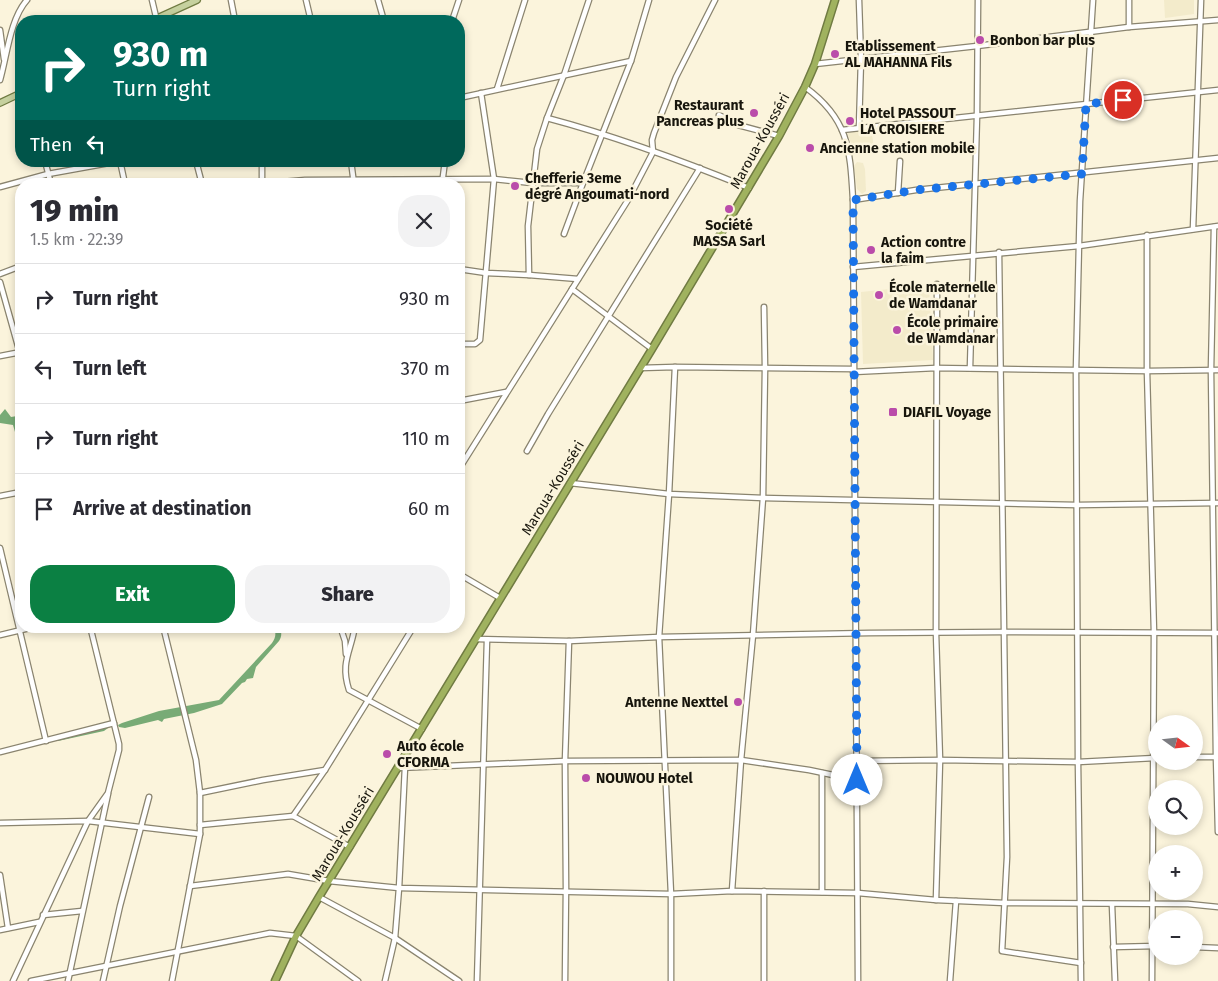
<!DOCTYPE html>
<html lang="en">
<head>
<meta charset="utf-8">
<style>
	:root { --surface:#fff; --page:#f2f2f3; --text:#2b2b33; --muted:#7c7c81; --line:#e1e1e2; --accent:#0b8043 }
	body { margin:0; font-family:"Fira Sans",sans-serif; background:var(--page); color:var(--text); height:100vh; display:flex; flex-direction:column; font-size:19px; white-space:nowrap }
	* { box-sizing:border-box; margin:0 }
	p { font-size:16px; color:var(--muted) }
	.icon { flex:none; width:28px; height:28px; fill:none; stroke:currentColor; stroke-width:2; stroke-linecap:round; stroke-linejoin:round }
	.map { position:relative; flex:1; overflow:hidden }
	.sheet { position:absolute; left:15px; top:178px; width:450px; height:455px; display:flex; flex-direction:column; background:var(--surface); border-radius:20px; box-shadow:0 2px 8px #0003 }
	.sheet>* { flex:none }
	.banner { position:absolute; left:15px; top:15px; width:450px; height:152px; border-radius:20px; box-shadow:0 2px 8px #0003; background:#00695c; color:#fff; overflow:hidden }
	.needle { width:32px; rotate:105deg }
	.buttons { position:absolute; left:1148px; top:715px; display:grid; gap:10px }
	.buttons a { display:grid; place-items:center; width:55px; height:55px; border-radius:50%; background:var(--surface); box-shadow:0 2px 8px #0003; font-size:25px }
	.pin { position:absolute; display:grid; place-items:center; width:42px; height:42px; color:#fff; margin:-21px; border:2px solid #fff; border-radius:50%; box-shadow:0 1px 5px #0007 }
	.me { position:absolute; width:55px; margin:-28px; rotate:0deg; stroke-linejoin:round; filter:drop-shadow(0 0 4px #0008) }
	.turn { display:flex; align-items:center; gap:18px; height:105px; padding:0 15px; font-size:22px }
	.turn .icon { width:65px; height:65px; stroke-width:2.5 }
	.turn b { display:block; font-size:35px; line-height:42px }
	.then { display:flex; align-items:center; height:48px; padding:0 15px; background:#0003; gap:10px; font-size:19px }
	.round { display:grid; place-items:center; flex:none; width:52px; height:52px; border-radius:20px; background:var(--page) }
	.overview { display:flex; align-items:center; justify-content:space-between; height:85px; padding:0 15px }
	h1 { font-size:30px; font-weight:800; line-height:38px }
	.primary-button { display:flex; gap:10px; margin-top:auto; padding:10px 15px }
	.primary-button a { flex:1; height:58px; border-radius:20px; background:var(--accent); color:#fff; font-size:20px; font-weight:800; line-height:58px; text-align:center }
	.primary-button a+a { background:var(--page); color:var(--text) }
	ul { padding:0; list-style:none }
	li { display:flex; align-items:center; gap:15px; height:70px; padding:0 15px; border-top:1px solid var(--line) }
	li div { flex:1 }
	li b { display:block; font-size:19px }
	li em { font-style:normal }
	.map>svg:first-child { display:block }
	.built { fill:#f3ebcb }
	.water { fill:#78ab76 }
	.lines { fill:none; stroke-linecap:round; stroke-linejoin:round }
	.minor-casing { stroke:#8a846f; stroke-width:7 }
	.major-casing { stroke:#707b42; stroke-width:8 }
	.highway-casing { stroke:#707b42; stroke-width:9 }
	.minor { stroke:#fff; stroke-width:4.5 }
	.major { stroke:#c6d19f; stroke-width:5.5 }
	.highway { stroke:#a0b25f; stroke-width:6 }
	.route { stroke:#1a73e8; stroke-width:9; stroke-dasharray:0 16.2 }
	.poi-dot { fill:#ba4caa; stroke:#fbf4dc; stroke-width:2 }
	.labels { text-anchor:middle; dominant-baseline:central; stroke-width:5; stroke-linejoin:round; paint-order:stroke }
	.poi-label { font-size:14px; font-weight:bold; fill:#17150c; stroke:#fbf4dc; text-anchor:start }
	.street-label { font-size:14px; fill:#17150c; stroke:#fbf4dc }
</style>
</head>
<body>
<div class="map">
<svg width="1218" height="981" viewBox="0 0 1218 981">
	<rect width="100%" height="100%" fill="#fbf4dc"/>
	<!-- built -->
	<g class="built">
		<polygon points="1164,0 1194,0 1194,14 1165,18"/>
		<polygon points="871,127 874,148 854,152 846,129"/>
		<polygon points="857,162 863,163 865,169 866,191 862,194 857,189 854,166"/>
		<polygon points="929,285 933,360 863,364 861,292"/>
	</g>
	<!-- water -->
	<g class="water">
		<polygon points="5,409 11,417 17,416 18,413 21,416 21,433 15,432 13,425 0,423 0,415"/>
		<path d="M 272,626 L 279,626 C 282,632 282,636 279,641 L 256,667 L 253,678 L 247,679 L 245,682 L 242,683 L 222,704 L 194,713 L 164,719 L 162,722 L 158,720 L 125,728 L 119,727 L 118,725 L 122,723 L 159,711 L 219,700 L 272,643 C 276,637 277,632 272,626 Z"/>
		<polygon points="105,727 108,728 104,731 58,741 55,740"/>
	</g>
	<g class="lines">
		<!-- minor casing -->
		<g class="minor-casing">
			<g id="minor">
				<polyline points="152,0 157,21"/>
				<polyline points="231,0 235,21"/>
				<polyline points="306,0 311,21"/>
				<polyline points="378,0 384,21"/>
				<polyline points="1129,0 1129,27"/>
				<polyline points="452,21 459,0"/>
				<polyline points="0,30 4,59"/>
				<polyline points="815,64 977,46 1129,27 1218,20"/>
				<path d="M 0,80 C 7,56 10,19 27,0"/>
				<path d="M 805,87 C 849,119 850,149 853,200 L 858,981"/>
				<polyline points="497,89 525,0"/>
				<polyline points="459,98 631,61"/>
				<polyline points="719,115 738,125 779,136"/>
				<path d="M 547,118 C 615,136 683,161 749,188"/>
				<polyline points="859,127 861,59 859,0"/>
				<polyline points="842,130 1218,90"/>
				<polyline points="45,161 51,184"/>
				<polyline points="120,161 125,184"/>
				<polyline points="196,161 202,184"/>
				<polyline points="262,161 262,184"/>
				<polyline points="351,161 354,184"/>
				<polyline points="259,184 305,180 494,179 532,183 583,183 631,61 649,0"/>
				<polyline points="442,184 445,161"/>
				<polyline points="0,187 48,174 120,161"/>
				<polyline points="898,193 900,161"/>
				<polyline points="853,200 916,190 1218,158"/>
				<polyline points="1214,227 1211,370 1216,757 1218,757"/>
				<polyline points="1193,229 1201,0"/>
				<polyline points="564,234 583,183"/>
				<polyline points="1147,235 1147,371 1154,633 1152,981"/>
				<polyline points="999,252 1007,857 1002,951 1081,963"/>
				<polyline points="853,267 1079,246 1218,226"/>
				<polyline points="459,269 486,273 529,275 528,226 537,149 547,118 564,75 589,0"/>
				<polyline points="0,274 21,266"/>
				<polyline points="529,275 578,279"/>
				<polyline points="0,282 21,357"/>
				<polyline points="572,289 652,349"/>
				<polyline points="459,344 475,344 480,340 494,179 481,93"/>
				<polyline points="0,356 21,352"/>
				<polyline points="640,368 675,367 853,369"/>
				<polyline points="970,368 977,116 978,0"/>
				<polyline points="853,372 936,368 1147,371 1218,370"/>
				<polyline points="459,401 506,392"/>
				<polyline points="527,451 548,414 700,168"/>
				<polyline points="459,469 628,200 653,152 652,140 654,133 676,77 715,0"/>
				<polyline points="570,483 669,494 763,498 1077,505 1218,503"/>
				<polyline points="0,496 21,492"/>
				<polyline points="0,548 46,741"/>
				<polyline points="459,574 500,598"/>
				<polyline points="163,626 196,760 200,793 200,834 172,981"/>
				<polyline points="340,626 345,641 346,654"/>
				<path d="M 355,626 C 351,652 340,662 349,690 L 422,729"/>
				<polyline points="0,635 38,626"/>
				<polyline points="476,639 569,641 659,637 869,633 1004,632 1218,633"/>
				<polyline points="0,752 114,723"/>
				<polyline points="1194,757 1216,757 1218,832"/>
				<polyline points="857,761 940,760 1078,762 1155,758"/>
				<polyline points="398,768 565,761 741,760 809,770 857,780"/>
				<polyline points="200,793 263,780 325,770"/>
				<polyline points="293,816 325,770 414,626"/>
				<polyline points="0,823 88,821 200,834"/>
				<polyline points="200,825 293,816 350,847"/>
				<polyline points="0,875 8,928"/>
				<polyline points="190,886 288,874 329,881 399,888 671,894 732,891 858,893 936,900 1005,903 1188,904 1218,907"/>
				<polyline points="732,891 741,760 753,635 763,498 765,368 764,307"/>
				<polyline points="764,891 764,981"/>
				<polyline points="822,892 822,773"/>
				<polyline points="319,897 395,938 459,981"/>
				<polyline points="936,900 940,760 936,633 937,284"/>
				<polyline points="1112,905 1115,981"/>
				<polyline points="43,915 82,911"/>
				<polyline points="0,930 39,922"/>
				<polyline points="1113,947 1156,946"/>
				<polyline points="1194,947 1218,948"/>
				<polyline points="13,981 88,821 108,793 119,750 119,744 90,626"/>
				<polyline points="31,981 270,933 296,936 358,981"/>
				<polyline points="68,981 108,794"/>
				<polyline points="103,981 120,906 149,797"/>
				<polyline points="385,981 395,938 399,888 405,767"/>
				<polyline points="477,981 487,640"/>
				<polyline points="565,981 566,887 565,761 569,641"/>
				<polyline points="671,981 671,894 659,637 669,494 675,367"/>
				<polyline points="950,981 956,901"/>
				<polyline points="1081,981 1078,762 1076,370 1080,201 1093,0"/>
			</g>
		</g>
		<!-- major casing -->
		<g class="major-casing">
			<g id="major">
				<polyline points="151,21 197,0"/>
				<polyline points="0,103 21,93"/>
			</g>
		</g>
		<!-- highway casing -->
		<g class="highway-casing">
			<polyline id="highway" points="275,981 296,936 319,897 652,349 779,136 805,87 815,64 835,0"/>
		</g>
		<!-- minor -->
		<use href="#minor" class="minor"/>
		<!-- major -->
		<use href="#major" class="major"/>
		<!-- highway -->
		<use href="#highway" class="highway"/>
	</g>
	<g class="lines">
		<!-- route -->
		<polyline class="route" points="857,780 853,200 916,190 1082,174 1086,104 1123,100"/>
	</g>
	<!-- markers -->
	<g class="poi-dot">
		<circle cx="980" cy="40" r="5"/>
		<circle cx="835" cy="54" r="5"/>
		<circle cx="754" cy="113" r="5"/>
		<circle cx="850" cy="121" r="5"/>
		<circle cx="810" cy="148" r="5"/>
		<circle cx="515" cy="186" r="5"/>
		<circle cx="729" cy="209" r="5"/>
		<circle cx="871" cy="250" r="5"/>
		<circle cx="879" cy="295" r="5"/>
		<circle cx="897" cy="330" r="5"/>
		<rect x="888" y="407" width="10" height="10" rx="2.5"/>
		<circle cx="738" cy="702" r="5"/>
		<circle cx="387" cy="754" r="5"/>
		<circle cx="586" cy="778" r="5"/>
	</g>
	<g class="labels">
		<!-- poi labels -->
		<g class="poi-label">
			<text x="990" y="40">Bonbon bar plus</text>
			<text x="845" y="46">Etablissement<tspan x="845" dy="16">AL MAHANNA Fils</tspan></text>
			<text x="744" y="105" text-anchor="end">Restaurant<tspan x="744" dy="16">Pancreas plus</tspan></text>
			<text x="860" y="113">Hotel PASSOUT<tspan x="860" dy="16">LA CROISIERE</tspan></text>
			<text x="820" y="148">Ancienne station mobile</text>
			<text x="525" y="178">Chefferie 3eme<tspan x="525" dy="16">dégré Angoumati-nord</tspan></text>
			<text x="729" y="225" text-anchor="middle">Société<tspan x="729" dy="16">MASSA Sarl</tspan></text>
			<text x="881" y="242">Action contre<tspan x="881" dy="16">la faim</tspan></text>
			<text x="889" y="287">École maternelle<tspan x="889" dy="16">de Wamdanar</tspan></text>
			<text x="907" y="322">École primaire<tspan x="907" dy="16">de Wamdanar</tspan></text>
			<text x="903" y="412">DIAFIL Voyage</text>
			<text x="728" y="702" text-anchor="end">Antenne Nexttel</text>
			<text x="397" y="746">Auto école<tspan x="397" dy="16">CFORMA</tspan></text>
			<text x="596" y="778">NOUWOU Hotel</text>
		</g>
		<!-- street labels -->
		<g class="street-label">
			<text transform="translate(760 141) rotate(-61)">Maroua-Kousséri</text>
			<text transform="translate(553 488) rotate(-59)">Maroua-Kousséri</text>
			<text transform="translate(343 834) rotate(-59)">Maroua-Kousséri</text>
		</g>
	</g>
</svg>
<div class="buttons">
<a><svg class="needle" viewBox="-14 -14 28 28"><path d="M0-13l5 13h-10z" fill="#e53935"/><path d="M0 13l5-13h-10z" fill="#7c7c81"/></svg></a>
<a><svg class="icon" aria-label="search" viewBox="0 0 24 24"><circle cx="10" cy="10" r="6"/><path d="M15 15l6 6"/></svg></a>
<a>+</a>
<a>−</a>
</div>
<div class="pin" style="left:1123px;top:100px;background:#d93025"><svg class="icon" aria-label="arrive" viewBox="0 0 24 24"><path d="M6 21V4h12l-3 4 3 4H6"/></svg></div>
<svg class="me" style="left:857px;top:780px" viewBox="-20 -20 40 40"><circle r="19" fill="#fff"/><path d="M0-13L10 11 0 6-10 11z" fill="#1a73e8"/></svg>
<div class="banner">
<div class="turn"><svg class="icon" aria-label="right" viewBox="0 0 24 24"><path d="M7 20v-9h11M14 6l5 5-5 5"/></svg><div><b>930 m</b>Turn right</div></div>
<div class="then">Then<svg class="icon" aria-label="left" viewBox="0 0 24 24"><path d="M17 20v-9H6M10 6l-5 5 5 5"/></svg></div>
</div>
<section class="sheet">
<div class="overview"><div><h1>19 min</h1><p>1.5 km · 22:39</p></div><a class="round"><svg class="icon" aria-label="close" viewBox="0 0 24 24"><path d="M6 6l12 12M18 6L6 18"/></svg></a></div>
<ul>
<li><svg class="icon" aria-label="right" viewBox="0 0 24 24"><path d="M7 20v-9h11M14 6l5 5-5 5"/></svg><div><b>Turn right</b></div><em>930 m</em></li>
<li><svg class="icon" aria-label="left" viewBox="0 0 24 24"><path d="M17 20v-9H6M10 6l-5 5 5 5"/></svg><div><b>Turn left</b></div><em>370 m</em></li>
<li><svg class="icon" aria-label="right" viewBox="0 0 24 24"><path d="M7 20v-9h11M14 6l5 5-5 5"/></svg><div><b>Turn right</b></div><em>110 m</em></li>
<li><svg class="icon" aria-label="arrive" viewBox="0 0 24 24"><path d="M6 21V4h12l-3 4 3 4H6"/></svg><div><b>Arrive at destination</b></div><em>60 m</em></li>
</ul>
<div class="primary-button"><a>Exit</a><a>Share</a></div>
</section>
</div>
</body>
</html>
